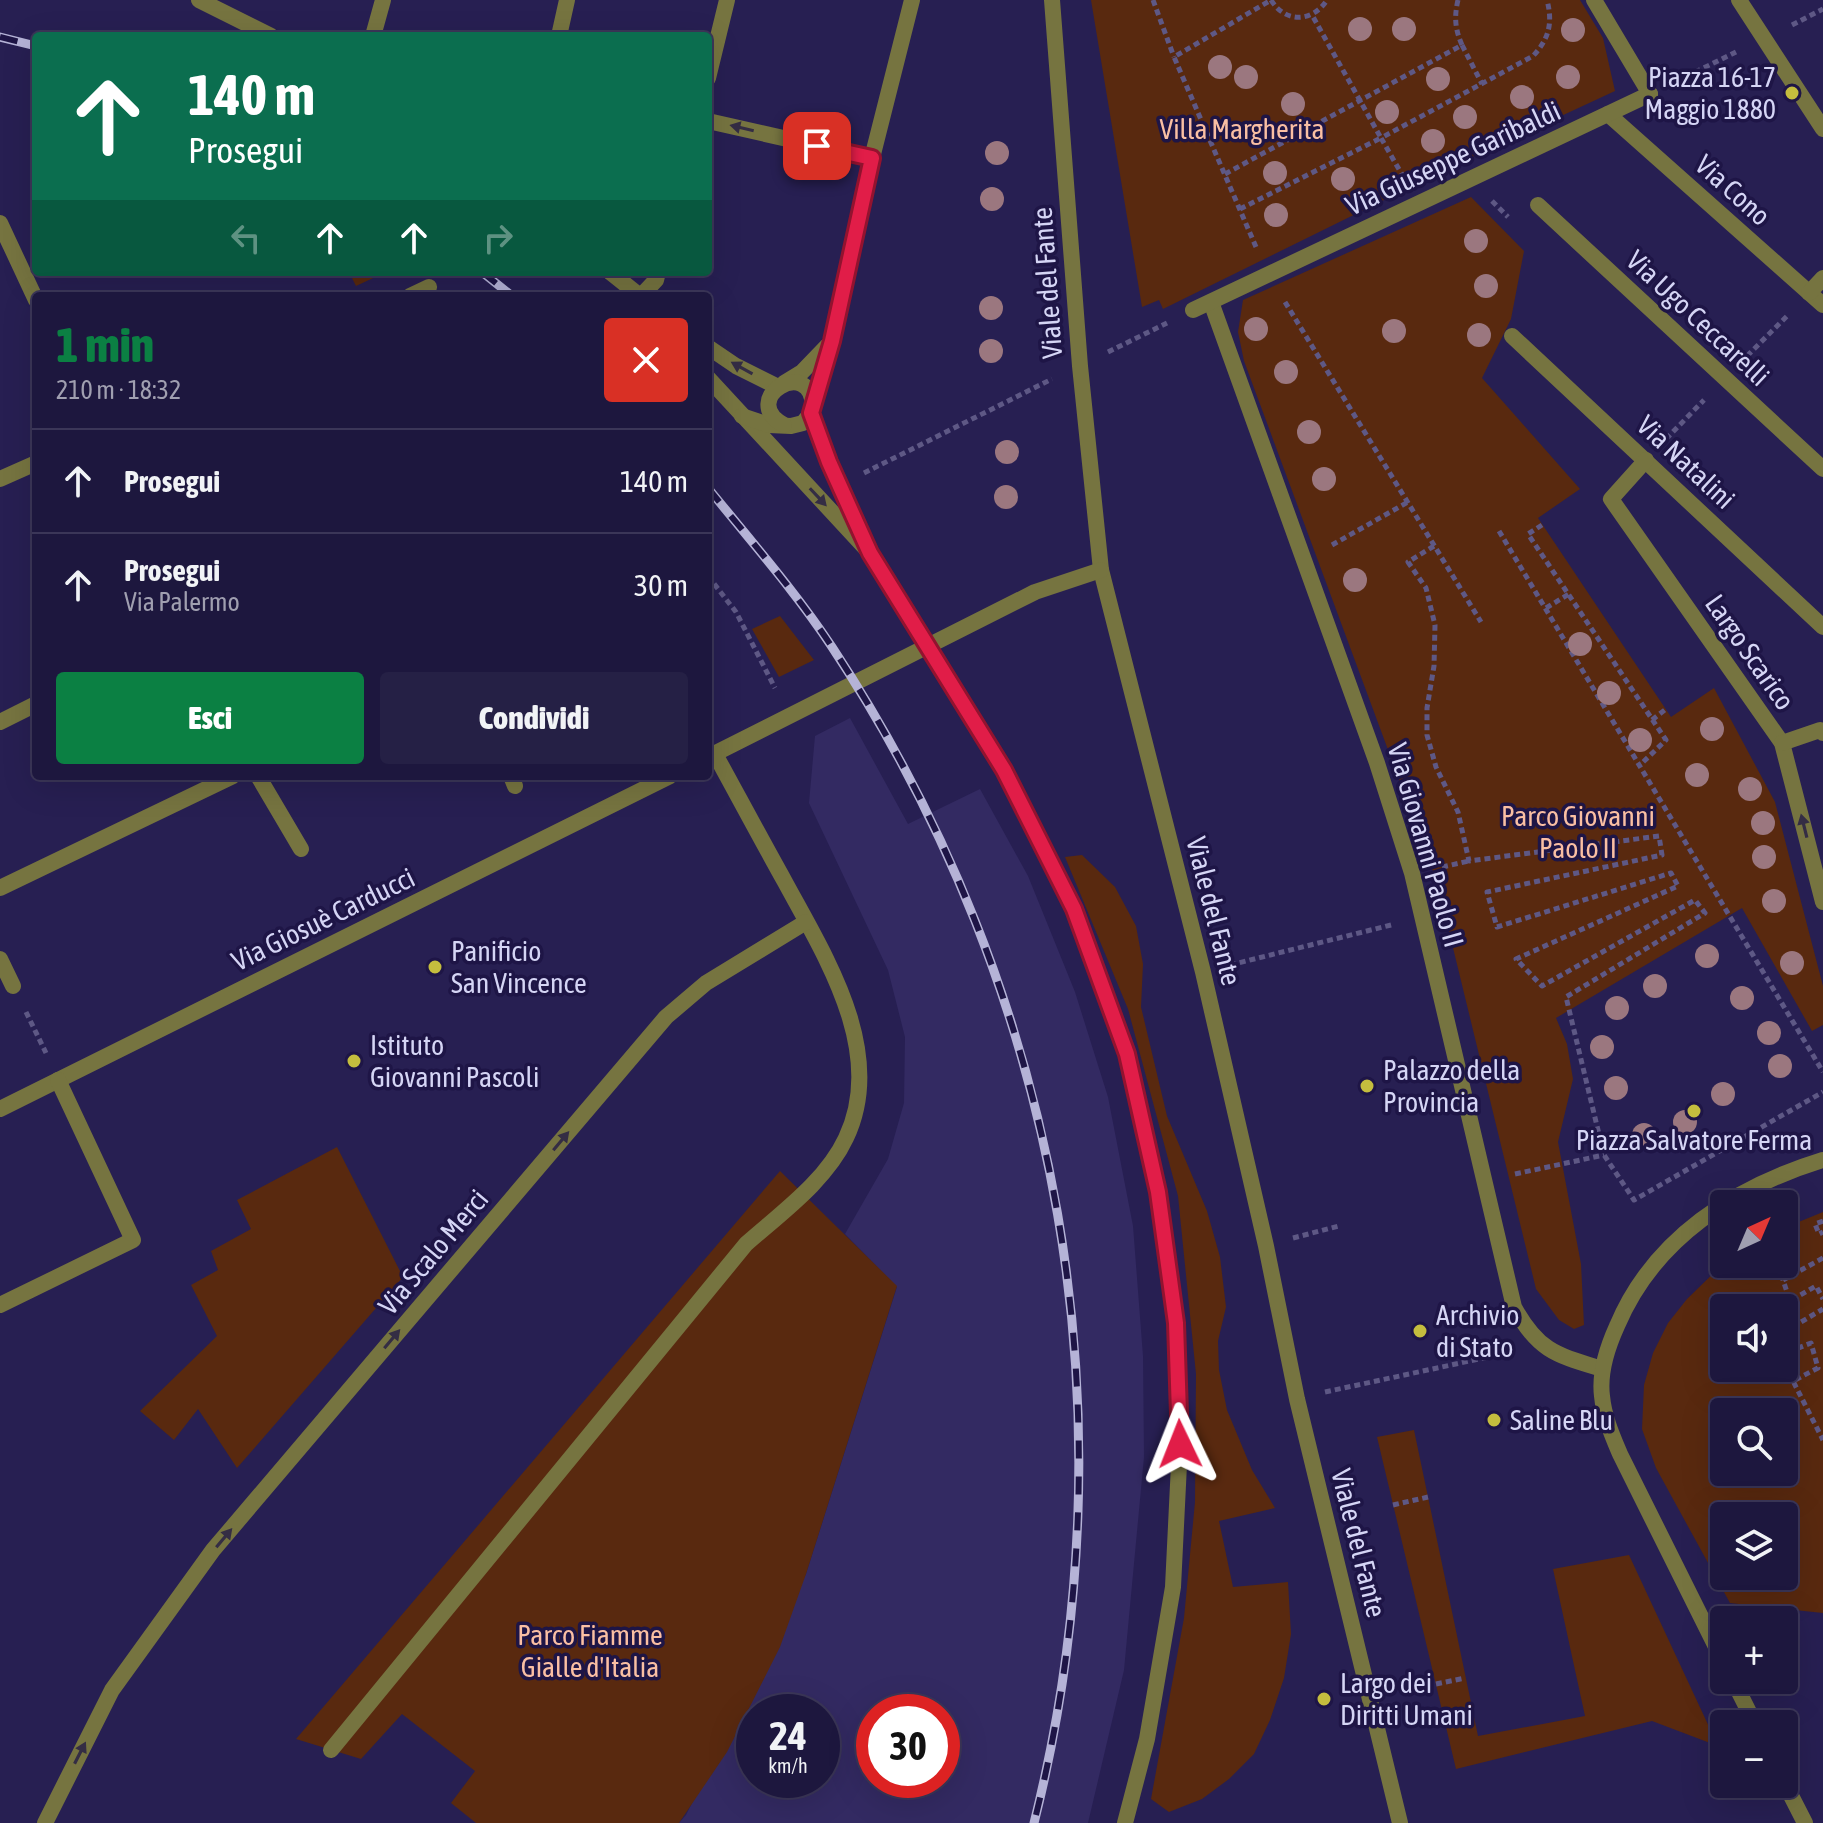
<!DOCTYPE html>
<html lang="it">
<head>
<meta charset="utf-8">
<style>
	:root { --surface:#1d173e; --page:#252045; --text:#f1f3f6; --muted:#a09fb0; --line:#3b3658; --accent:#0b8043 }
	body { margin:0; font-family:"Asap Condensed",sans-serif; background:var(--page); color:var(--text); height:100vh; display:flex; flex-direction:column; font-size:30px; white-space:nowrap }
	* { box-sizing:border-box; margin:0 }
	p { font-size:26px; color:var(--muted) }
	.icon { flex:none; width:44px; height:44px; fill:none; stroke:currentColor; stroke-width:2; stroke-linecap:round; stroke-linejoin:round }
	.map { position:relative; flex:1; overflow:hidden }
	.details { position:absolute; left:32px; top:292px; width:680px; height:488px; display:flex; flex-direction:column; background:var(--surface); border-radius:8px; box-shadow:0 8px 32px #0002,0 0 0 2px var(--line) }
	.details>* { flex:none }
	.hud { position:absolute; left:32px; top:32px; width:680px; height:244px; border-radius:8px; box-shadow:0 8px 32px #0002,0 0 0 2px var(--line); background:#0b6e4f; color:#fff; overflow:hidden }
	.needle { width:52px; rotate:44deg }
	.buttons { position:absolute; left:1710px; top:1190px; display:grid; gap:16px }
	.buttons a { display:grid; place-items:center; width:88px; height:88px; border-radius:8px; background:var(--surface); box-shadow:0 8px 32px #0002,0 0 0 2px var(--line); font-size:40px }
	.speed { position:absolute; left:736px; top:1694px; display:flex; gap:16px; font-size:40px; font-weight:700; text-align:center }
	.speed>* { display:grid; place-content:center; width:104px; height:104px; border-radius:50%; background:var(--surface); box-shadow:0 8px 32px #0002,0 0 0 2px var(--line); line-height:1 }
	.speed small { font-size:20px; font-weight:400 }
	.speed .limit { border:12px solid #d22; background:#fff; color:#111 }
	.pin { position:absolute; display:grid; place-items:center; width:68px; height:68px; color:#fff; margin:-34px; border-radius:16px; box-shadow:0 4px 12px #0006 }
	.me { position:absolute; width:88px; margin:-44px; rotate:358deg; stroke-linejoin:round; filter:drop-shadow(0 0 6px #0008) }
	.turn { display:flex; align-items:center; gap:28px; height:168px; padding:0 24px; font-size:36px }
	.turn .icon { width:104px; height:104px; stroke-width:2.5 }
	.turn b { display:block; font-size:56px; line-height:68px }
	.lanes { display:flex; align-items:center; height:76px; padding:0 24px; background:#0003; justify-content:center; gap:40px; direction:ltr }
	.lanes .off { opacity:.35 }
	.round { display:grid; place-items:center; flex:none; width:84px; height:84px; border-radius:8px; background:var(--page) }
	.overview { display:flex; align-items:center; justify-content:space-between; height:136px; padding:0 24px }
	h1 { font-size:48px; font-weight:800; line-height:60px; color:var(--accent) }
	.button { display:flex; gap:16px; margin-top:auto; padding:16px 24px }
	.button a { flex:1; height:92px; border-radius:8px; background:var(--accent); color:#fff; font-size:32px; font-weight:800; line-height:92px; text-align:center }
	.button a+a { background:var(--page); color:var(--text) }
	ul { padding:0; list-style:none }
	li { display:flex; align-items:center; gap:24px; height:104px; padding:0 24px; border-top:2px solid var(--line) }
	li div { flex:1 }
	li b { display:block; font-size:30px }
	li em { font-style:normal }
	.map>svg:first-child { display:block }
	.built { fill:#332a62; fill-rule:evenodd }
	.green { fill:#59290f; fill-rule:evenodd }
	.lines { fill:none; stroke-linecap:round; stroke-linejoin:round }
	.path { stroke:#5e5885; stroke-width:5; stroke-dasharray:6 4; stroke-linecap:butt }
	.lane { stroke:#767440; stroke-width:16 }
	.street { stroke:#767440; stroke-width:16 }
	.rail-casing { stroke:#b5b3d7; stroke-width:9 }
	.rail { stroke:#1e1546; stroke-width:6; stroke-dasharray:18; stroke-linecap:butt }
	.street-bridge { stroke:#767440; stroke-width:16 }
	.tree { fill:#9b777f }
	.oneway { fill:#342d44 }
	.route-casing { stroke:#92132f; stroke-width:20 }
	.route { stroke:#e11d48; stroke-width:14 }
	.poi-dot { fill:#c4bd3e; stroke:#1e1546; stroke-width:3 }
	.labels { text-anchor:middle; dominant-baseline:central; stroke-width:7; stroke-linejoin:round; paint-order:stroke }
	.poi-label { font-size:28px; fill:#d5d5f5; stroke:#1e1546; text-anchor:start }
	.park-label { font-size:28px; fill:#fabfa3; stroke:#1e1546 }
	.street-label { font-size:28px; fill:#d5d5f5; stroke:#1e1546 }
</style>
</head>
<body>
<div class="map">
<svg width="1823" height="1823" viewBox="0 0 1823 1823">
	<rect width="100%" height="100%" fill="#271f52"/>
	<!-- built -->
	<path class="built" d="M 850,718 L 908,824 L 980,789 L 1028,876 L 1075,992 L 1108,1097 L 1133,1226 L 1143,1356 L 1144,1457 L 1124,1670 L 1088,1823 L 679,1823 L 686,1815 L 806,1574 L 897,1287 L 845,1234 L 888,1159 L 904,1103 L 905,1037 L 888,970 L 809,803 L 815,736 ZM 754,1712 L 822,1712 L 822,1780 L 754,1780 ZM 874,1712 L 942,1712 L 942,1780 L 874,1780 Z"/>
	<!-- green -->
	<g class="green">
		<polygon points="1091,0 1580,0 1603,38 1615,91 1451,167 1163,309 1159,300 1142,307"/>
		<polygon points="1471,197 1524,251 1511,319 1482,378 1580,489 1538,518 1671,717 1714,688 1775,802 1823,986 1823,1025 1812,1031 1742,908 1556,1018 1567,1044 1573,1079 1558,1142 1581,1264 1584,1325 1574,1329 1559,1320 1536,1289 1437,882 1244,361 1238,332 1243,300"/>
		<polygon points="349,272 386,272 356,286"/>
		<polygon points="780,616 814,660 779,677 752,629"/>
		<polygon points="1082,855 1115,887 1136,926 1143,964 1141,1007 1167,1116 1207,1211 1220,1257 1226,1307 1218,1341 1219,1370 1227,1410 1252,1470 1275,1508 1219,1521 1233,1587 1288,1582 1291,1634 1284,1678 1270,1720 1254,1754 1229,1779 1202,1799 1169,1812 1151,1799 1184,1618 1195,1502 1196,1374 1178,1196 1128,1009 1065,857"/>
		<polygon points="337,1147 403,1277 237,1468 198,1409 174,1440 140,1411 217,1336 191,1285 218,1270 211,1251 251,1229 237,1200"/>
		<polygon points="780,1171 897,1286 806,1574 780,1647 727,1752 679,1823 476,1823 451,1803 475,1771 402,1714 361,1759 296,1739"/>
		<path d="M 1823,1212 L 1823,1613 L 1730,1603 L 1656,1468 L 1642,1429 L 1644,1385 L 1653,1353 L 1668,1323 L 1687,1299 L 1724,1263 L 1784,1264 L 1784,1228 ZM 1784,1308 L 1784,1368 L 1724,1368 L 1724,1308 ZM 1784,1412 L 1784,1472 L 1724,1472 L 1724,1412 ZM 1724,1516 L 1784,1516 L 1784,1576 L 1724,1576 Z"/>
		<polygon points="1414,1430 1478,1736 1585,1716 1553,1569 1629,1555 1718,1746 1652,1721 1456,1769 1377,1437"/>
	</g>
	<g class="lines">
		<!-- path -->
		<g class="path">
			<polyline points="1153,0 1174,57"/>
			<path d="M 1271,0 C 1285,23 1312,23 1327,0"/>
			<path d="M 1458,0 C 1454,17 1455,29 1462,45"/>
			<polyline points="1792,25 1823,9"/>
			<polyline points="1677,81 1736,52"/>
			<polyline points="1225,174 1462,45 1482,84"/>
			<path d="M 1404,178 L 1381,138 L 1533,56 C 1549,39 1553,23 1547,0"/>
			<polyline points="1492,201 1508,217"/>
			<polyline points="1240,209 1381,138 1312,15"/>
			<polyline points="1256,247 1174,57 1271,0"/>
			<polyline points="1285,302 1481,622"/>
			<polyline points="1108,352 1167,323"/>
			<polyline points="1747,356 1788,315"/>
			<polyline points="1666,439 1704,400"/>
			<polyline points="864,473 1052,379"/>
			<polyline points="1542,525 1528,534 1666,740 1640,765"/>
			<polyline points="1499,531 1823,1072"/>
			<polyline points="1332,545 1408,502"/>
			<polyline points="1434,546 1408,562 1426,588 1435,625 1434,666 1427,708 1427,735 1436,767 1458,812 1469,861 1659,836 1662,855 1487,892 1497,927 1671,873 1678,886 1516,959 1542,986 1695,900 1705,913 1566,997 1604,1155 1634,1200 1823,1092"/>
			<polyline points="708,576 736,612 775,688"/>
			<polyline points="1546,608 1569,594"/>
			<polyline points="1652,720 1666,709"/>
			<polyline points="1442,867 1469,861"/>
			<polyline points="1230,965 1395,924"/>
			<polyline points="26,1012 46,1053"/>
			<polyline points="1515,1174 1604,1155"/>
			<polyline points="1823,1221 1815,1224 1819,1234 1823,1232"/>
			<polyline points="1293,1238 1339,1226"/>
			<polyline points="1823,1258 1783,1280 1790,1301 1816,1286 1823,1299"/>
			<polyline points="1784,1332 1823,1309"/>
			<polyline points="1784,1343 1788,1352 1811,1343 1818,1368 1793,1381 1823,1440"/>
			<polyline points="1325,1392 1507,1353"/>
			<polyline points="1393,1505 1428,1497"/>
			<polyline points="1436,1684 1465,1678"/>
		</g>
		<!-- lane -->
		<polyline class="lane" points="1594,0 1650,94"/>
		<!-- street -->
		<g class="street">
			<polyline points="199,0 271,36"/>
			<polyline points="1052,0 1080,366 1101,570 1203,972 1266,1246 1297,1399 1400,1823"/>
			<polyline points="1739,0 1823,129"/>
			<polyline points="373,36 383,0"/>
			<polyline points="559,36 567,0"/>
			<polyline points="708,78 727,0"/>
			<polyline points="1608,114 1823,305"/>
			<polyline points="708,121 872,158"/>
			<polyline points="1538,205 1823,469"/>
			<polyline points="0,223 36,300"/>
			<polyline points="610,272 640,296"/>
			<polyline points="1809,293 1823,278"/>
			<polyline points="410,296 429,287"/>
			<polyline points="641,296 656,280 658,272"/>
			<path d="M 1211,302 L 1377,763 L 1412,873 L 1514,1307 C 1538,1351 1556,1355 1602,1369"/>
			<polyline points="1193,310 1650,94"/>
			<polyline points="1512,336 1823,627"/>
			<polyline points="708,347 736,366 778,387"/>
			<polyline points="708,378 870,553"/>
			<polyline points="784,383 802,372 828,345"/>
			<polyline points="811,413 819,439 862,537"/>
			<polyline points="742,416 769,425 791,426 803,423 811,413 832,341 872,158 912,0"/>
			<path d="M 784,425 C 737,399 811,355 813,406"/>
			<polyline points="1646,460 1611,499 1782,743 1823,902"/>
			<polyline points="0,479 36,463"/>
			<polyline points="0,722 36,704"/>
			<polyline points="1782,743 1820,730 1823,733"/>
			<polyline points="708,757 1035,592 1101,570"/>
			<polyline points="258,776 301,849"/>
			<polyline points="511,776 515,786"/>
			<polyline points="0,888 233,776"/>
			<polyline points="0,959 13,986"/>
			<polyline points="0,1109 670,776"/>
			<polyline points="0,1305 133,1240 58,1080"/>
			<path d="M 1724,1663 L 1620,1454 C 1612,1435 1604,1417 1602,1396 C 1599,1372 1607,1348 1617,1326 C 1654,1238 1735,1187 1823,1160"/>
			<polyline points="1733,1680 1755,1724"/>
			<path d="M 331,1750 L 746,1244 C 781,1213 826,1181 846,1138 C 887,1052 825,956 785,882 C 761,839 738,796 715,754"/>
			<polyline points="1784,1782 1805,1823"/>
			<polyline points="45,1823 112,1690 213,1550 666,1017 706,983 806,922"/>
		</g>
		<!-- rail casing -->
		<g class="rail-casing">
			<g id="rail">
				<polyline points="0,37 36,46"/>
				<polyline points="482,272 512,296"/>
				<path d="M 708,488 C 750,540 795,591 832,647 C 1062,995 1136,1418 1034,1823"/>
			</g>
		</g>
		<!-- rail -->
		<use href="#rail" class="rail"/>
		<!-- street-bridge -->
		<polyline class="street-bridge" points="870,553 1004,770 1074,909 1127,1054 1158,1192 1176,1323 1180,1444 1173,1587 1147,1739 1125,1823"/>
	</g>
	<!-- trees -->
	<g class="tree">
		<circle cx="1360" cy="29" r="12"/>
		<circle cx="1404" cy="29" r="12"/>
		<circle cx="1573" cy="30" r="12"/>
		<circle cx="1220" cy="67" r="12"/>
		<circle cx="1246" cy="77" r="12"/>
		<circle cx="1568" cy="77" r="12"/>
		<circle cx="1438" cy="79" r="12"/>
		<circle cx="1522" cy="97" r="12"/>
		<circle cx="1293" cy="104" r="12"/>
		<circle cx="1387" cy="112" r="12"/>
		<circle cx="1465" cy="117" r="12"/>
		<circle cx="1433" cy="141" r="12"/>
		<circle cx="997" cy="153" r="12"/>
		<circle cx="1275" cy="173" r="12"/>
		<circle cx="1343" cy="179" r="12"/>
		<circle cx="992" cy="199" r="12"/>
		<circle cx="1276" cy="215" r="12"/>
		<circle cx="1476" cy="241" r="12"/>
		<circle cx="1486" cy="286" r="12"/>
		<circle cx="991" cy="308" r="12"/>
		<circle cx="1256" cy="329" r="12"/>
		<circle cx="1394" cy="331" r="12"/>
		<circle cx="1479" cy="335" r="12"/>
		<circle cx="991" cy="351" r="12"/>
		<circle cx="1286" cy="372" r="12"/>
		<circle cx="1309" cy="432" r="12"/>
		<circle cx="1007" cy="452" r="12"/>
		<circle cx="1324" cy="479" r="12"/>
		<circle cx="1006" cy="497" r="12"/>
		<circle cx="1355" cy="580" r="12"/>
		<circle cx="1580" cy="644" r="12"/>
		<circle cx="1609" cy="693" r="12"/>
		<circle cx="1712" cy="729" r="12"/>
		<circle cx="1640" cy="740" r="12"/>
		<circle cx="1697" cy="775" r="12"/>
		<circle cx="1750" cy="789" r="12"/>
		<circle cx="1763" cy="823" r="12"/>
		<circle cx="1764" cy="857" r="12"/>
		<circle cx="1774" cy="901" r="12"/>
		<circle cx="1707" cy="956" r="12"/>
		<circle cx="1792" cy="963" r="12"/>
		<circle cx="1655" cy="986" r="12"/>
		<circle cx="1742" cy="998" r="12"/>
		<circle cx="1617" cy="1008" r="12"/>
		<circle cx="1769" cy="1033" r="12"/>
		<circle cx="1602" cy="1047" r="12"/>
		<circle cx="1780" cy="1066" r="12"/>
		<circle cx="1616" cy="1088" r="12"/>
		<circle cx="1723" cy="1094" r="12"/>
		<circle cx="1685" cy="1122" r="12"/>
		<circle cx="1644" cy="1135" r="12"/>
	</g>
	<!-- one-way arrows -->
	<defs><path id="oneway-solid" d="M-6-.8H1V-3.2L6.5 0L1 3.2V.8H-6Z" transform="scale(2)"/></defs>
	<g class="oneway">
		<use href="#oneway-solid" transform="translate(742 128) rotate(-167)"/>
		<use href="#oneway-solid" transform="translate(742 368) rotate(-151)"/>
		<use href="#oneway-solid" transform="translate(818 497) rotate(47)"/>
		<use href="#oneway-solid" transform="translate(1804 826) rotate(-104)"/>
		<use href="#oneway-solid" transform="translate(561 1141) rotate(-50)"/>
		<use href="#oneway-solid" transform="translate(392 1339) rotate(-50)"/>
		<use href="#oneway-solid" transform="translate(224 1538) rotate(-50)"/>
		<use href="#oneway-solid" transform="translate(80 1753) rotate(-63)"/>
	</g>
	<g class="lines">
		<!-- route casing -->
		<g class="route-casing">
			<polyline id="route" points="817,146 872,158 832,341 811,413 829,462 870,553 1004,770 1074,909 1127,1054 1158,1192 1176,1323 1180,1444"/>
		</g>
		<!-- route -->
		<use href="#route" class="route"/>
	</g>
	<!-- markers -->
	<g class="poi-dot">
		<circle cx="1792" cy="93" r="8"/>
		<circle cx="435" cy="967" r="8"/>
		<circle cx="354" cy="1061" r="8"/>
		<circle cx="1367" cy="1086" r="8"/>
		<circle cx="1694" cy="1111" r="8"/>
		<circle cx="1420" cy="1331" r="8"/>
		<circle cx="1494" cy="1420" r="8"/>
		<circle cx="1324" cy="1699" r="8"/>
	</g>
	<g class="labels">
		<!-- poi labels -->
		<g class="poi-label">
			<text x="1776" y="77" text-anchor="end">Piazza 16-17<tspan x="1776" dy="32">Maggio 1880</tspan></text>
			<text x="451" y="951">Panificio<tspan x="451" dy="32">San Vincence</tspan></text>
			<text x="370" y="1045">Istituto<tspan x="370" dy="32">Giovanni Pascoli</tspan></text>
			<text x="1383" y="1070">Palazzo della<tspan x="1383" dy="32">Provincia</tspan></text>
			<text x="1694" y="1140" text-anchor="middle">Piazza Salvatore Ferma</text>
			<text x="1436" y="1315">Archivio<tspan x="1436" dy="32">di Stato</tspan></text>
			<text x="1510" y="1420">Saline Blu</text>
			<text x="1340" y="1683">Largo dei<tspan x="1340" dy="32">Diritti Umani</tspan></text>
		</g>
		<!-- park labels -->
		<g class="park-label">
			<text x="1242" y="129">Villa Margherita</text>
			<text x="1578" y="816">Parco Giovanni<tspan x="1578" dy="32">Paolo II</tspan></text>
			<text x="590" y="1635">Parco Fiamme<tspan x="590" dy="32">Gialle d'Italia</tspan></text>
		</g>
		<!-- street labels -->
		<g class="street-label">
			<text transform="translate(1453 158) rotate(-25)">Via Giuseppe Garibaldi</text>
			<text transform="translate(1733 190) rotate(42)">Via Cono</text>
			<text transform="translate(1047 283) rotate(-94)">Viale del Fante</text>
			<text transform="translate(1698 318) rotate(43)">Via Ugo Ceccarelli</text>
			<text transform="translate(1686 462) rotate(43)">Via Natalini</text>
			<text transform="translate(1750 652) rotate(55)">Largo Scarico</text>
			<text transform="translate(1426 845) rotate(74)">Via Giovanni Paolo II</text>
			<text transform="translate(1214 911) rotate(76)">Viale del Fante</text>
			<text transform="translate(323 919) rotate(-26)">Via Giosuè Carducci</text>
			<text transform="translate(433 1252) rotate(-50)">Via Scalo Merci</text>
			<text transform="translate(1359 1543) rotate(76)">Viale del Fante</text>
		</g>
	</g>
</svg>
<div class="buttons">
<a><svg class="needle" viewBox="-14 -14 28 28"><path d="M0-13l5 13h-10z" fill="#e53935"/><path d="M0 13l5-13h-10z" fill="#a09fb0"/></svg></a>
<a><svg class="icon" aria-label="sound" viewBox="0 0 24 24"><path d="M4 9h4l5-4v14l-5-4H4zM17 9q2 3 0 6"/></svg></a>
<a><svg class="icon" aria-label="search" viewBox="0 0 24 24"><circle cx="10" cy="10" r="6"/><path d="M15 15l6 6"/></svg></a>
<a><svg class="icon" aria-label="layers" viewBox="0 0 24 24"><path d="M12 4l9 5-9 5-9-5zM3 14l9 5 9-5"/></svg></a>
<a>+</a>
<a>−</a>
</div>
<div class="speed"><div>24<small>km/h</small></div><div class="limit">30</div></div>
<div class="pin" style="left:817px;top:146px;background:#d93025"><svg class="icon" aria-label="arrive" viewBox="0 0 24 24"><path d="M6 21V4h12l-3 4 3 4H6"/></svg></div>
<svg class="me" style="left:1180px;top:1444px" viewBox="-20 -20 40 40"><path d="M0-17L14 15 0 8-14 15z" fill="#e11d48" stroke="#fff" stroke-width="4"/></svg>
<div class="hud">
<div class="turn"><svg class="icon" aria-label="ahead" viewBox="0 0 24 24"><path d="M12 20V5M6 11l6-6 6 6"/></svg><div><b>140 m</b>Prosegui</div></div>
<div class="lanes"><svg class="icon off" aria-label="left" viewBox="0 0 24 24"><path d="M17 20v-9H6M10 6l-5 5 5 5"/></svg><svg class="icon" aria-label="ahead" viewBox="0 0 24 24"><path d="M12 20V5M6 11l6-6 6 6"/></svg><svg class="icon" aria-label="ahead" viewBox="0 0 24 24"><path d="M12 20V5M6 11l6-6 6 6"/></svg><svg class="icon off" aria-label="right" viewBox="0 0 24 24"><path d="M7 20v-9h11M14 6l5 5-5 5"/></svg></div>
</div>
<section class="details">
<div class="overview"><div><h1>1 min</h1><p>210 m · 18:32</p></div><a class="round" style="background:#d93025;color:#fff"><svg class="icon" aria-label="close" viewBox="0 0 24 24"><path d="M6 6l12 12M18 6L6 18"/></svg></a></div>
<ul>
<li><svg class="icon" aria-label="ahead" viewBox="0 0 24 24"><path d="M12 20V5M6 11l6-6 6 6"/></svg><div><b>Prosegui</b></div><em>140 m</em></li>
<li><svg class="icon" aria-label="ahead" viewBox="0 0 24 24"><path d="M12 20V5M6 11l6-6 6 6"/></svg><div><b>Prosegui</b><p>Via Palermo</p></div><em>30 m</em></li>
</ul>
<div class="button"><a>Esci</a><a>Condividi</a></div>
</section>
</div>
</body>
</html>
